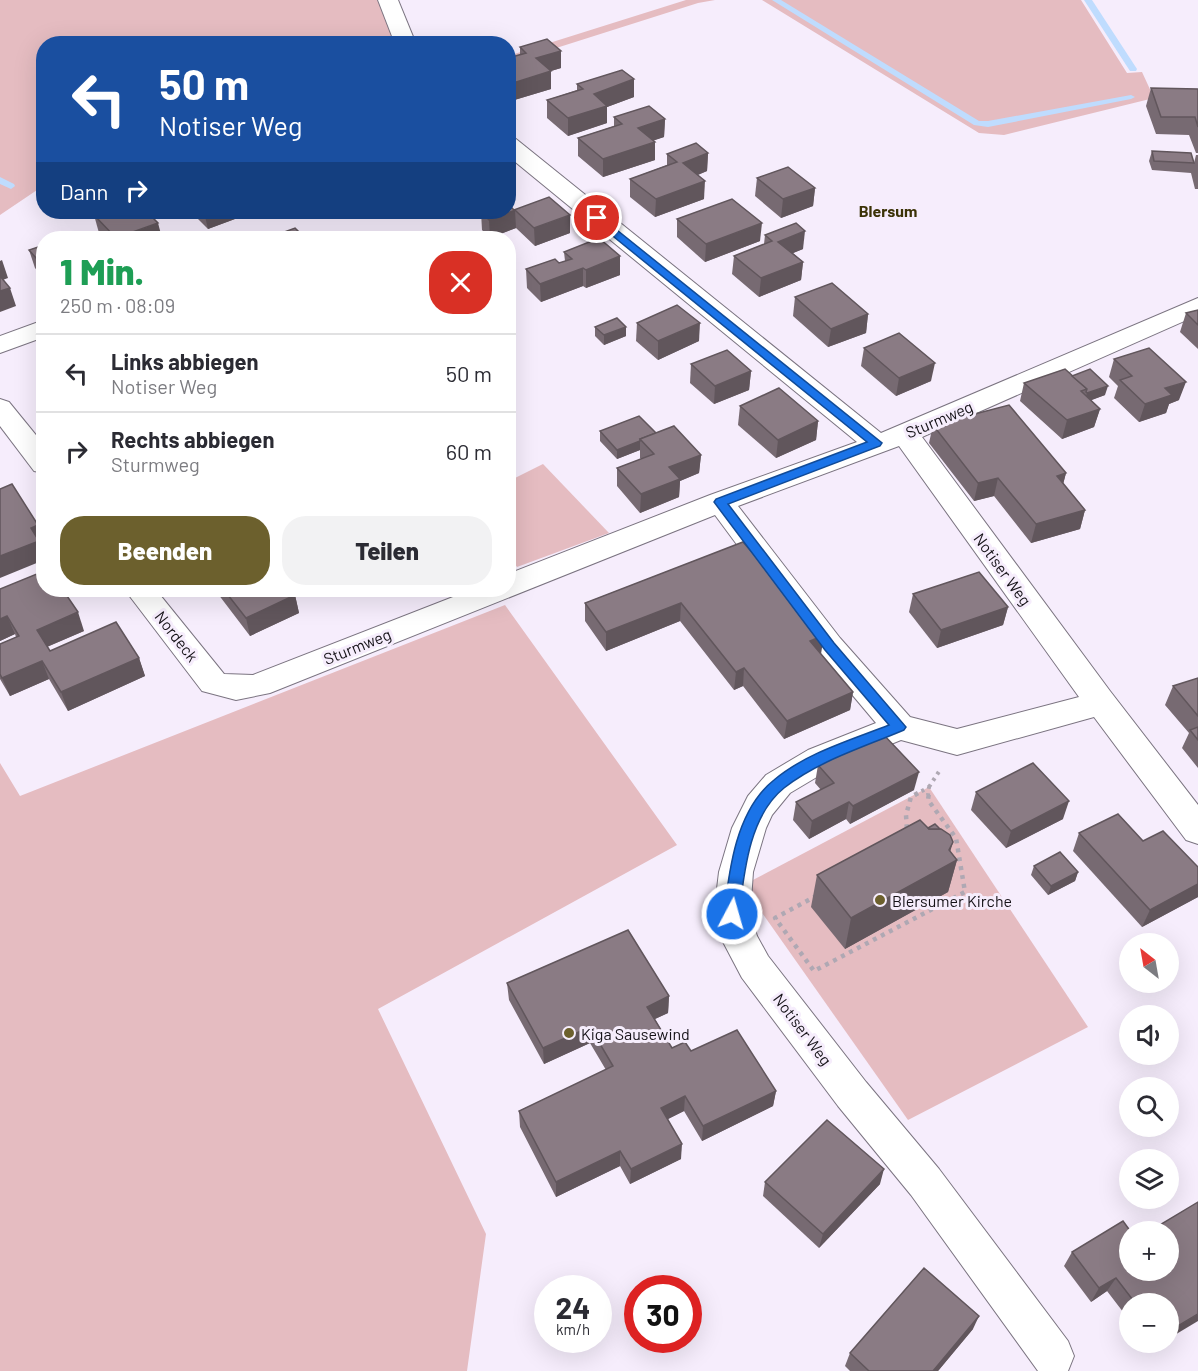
<!DOCTYPE html>
<html lang="de">
<head>
<meta charset="utf-8">
<style>
	:root { --surface:#fff; --page:#f2f2f3; --text:#2b2b33; --muted:#7c7c81; --line:#e1e1e2; --accent:#6c602d }
	body { margin:0; font-family:Barlow,sans-serif; background:var(--page); color:var(--text); height:100vh; display:flex; flex-direction:column; font-size:22px; white-space:nowrap }
	* { box-sizing:border-box; margin:0 }
	p { font-size:20px; color:var(--muted) }
	.icon { flex:none; width:33px; height:33px; fill:none; stroke:currentColor; stroke-width:2; stroke-linecap:round; stroke-linejoin:round }
	.map { position:relative; flex:1; overflow:hidden }
	.drawer { position:absolute; left:36px; top:231px; width:480px; height:366px; display:flex; flex-direction:column; background:var(--surface); border-radius:24px; box-shadow:0 6px 24px #0002 }
	.drawer>* { flex:none }
	.guide { position:absolute; left:36px; top:36px; width:480px; height:183px; border-radius:24px; box-shadow:0 6px 24px #0002; background:#1a4fa0; color:#fff; overflow:hidden }
	.needle { width:39px; rotate:329deg }
	.controls { position:absolute; left:1119px; top:933px; display:grid; gap:12px }
	.controls a { display:grid; place-items:center; width:60px; height:60px; border-radius:50%; background:var(--surface); box-shadow:0 6px 24px #0002; font-size:30px }
	.speed { position:absolute; left:534px; top:1275px; display:flex; gap:12px; font-size:30px; font-weight:700; text-align:center }
	.speed>* { display:grid; place-content:center; width:78px; height:78px; border-radius:50%; background:var(--surface); box-shadow:0 6px 24px #0002; line-height:1 }
	.speed small { font-size:15px; font-weight:400 }
	.speed .limit { border:9px solid #d22; background:#fff; color:#111 }
	.pin { position:absolute; display:grid; place-items:center; width:51px; height:51px; color:#fff; margin:-26px; border:3px solid #fff; border-radius:50%; box-shadow:0 2px 6px #0007 }
	.me { position:absolute; width:66px; margin:-33px; rotate:6deg; stroke-linejoin:round; filter:drop-shadow(0 0 4px #0008) }
	.turn { display:flex; align-items:center; gap:21px; height:126px; padding:0 24px; font-size:27px }
	.turn .icon { width:78px; height:78px; stroke-width:2.5 }
	.turn b { display:block; font-size:42px; line-height:51px }
	.then { display:flex; align-items:center; height:57px; padding:0 24px; background:#0003; gap:12px; font-size:22px }
	.round { display:grid; place-items:center; flex:none; width:63px; height:63px; border-radius:24px; background:var(--page) }
	.overview { display:flex; align-items:center; justify-content:space-between; height:102px; padding:0 24px }
	h1 { font-size:36px; font-weight:800; line-height:45px; color:#1e9e55 }
	.action { display:flex; gap:12px; margin-top:auto; padding:12px 24px }
	.action a { flex:1; height:69px; border-radius:24px; background:var(--accent); color:#fff; font-size:24px; font-weight:800; line-height:69px; text-align:center }
	.action a+a { background:var(--page); color:var(--text) }
	ul { padding:0; list-style:none }
	li { display:flex; align-items:center; gap:18px; height:78px; padding:0 24px; border-top:2px solid var(--line) }
	li div { flex:1 }
	li b { display:block; font-size:22px }
	li em { font-style:normal }
	.map>svg:first-child { display:block }
	.green { fill:#e5bcc1 }
	.lines { fill:none; stroke-linecap:round; stroke-linejoin:round }
	.stream { fill:#bfdcfe; fill-rule:evenodd }
	.street-casing { stroke:#7b7481; stroke-width:2 }
	.path-far1 { stroke:#afa8b3; stroke-width:4; stroke-dasharray:3 4.5; stroke-linecap:butt }
	.path { stroke:#afa8b3; stroke-width:4.5; stroke-dasharray:4 5; stroke-linecap:butt }
	.street { fill:#fff; fill-rule:evenodd }
	.wall { fill:#776a72 }
	.shaded-wall { fill:#61565c }
	.building { fill:#8a7b84; stroke:#61565c; stroke-width:1.5 }
	.route { fill:#1a73e8; stroke:#114b97; stroke-width:1.5 }
	.poi-dot { fill:#6c602d; stroke:#f6edfc; stroke-width:2 }
	.labels { text-anchor:middle; dominant-baseline:central; stroke-width:6; stroke-linejoin:round; paint-order:stroke }
	.far-quarter-label { font-size:16px; font-weight:bold; fill:#3b3206; stroke:#f6edfc }
	.street-label { font-size:16px; fill:#151217; stroke:#f6edfc }
	.poi-label { font-size:16px; fill:#151217; stroke:#f6edfc; text-anchor:start }
</style>
</head>
<body>
<div class="map">
<svg width="1198" height="1371" viewBox="0 0 1198 1371">
	<rect width="100%" height="100%" fill="#f6edfc"/>
	<!-- green -->
	<g class="green">
		<polygon points="0,0 383,0 401,43 44,44 43,186 0,215"/>
		<polygon points="686,0 715,0 698,3 509,63 508,56"/>
		<polygon points="762,0 1081,0 1127,73 1142,72 1154,98 1004,135 979,133"/>
		<polygon points="543,464 609,533 517,567 509,556 509,481"/>
		<polygon points="505,605 677,845 378,1009 486,1234 467,1371 0,1371 0,763 20,796"/>
		<polygon points="929,787 1088,1027 908,1120 748,893 751,881"/>
	</g>
	<g class="lines">
		<!-- stream -->
		<g class="stream">
			<polygon points="772,0 781,0 979,121 988,121 1131,95 1135,97 1131,99 988,127 974,125"/>
			<polygon points="1084,0 1092,0 1137,69 1136,71 1130,71"/>
			<polygon points="0,177 14,184 15,186 11,189 0,184"/>
		</g>
		<!-- street casing -->
		<g class="street-casing">
			<g id="street">
				<polygon points="378,0 398,0 416,44 395,44"/>
				<path d="M 508,137 L 516,139 L 881,433 L 1198,298 L 1198,315 L 922,437 L 1110,691 L 1198,805 L 1198,844 L 1186,840 L 1094,717 L 957,755 L 901,740 L 832,768 L 790,793 L 772,815 L 766,828 L 753,872 L 750,914 L 757,936 L 768,956 L 866,1082 L 939,1169 L 1068,1341 L 1074,1356 L 1068,1371 L 1038,1371 L 911,1195 L 838,1106 L 742,978 L 722,940 L 714,914 L 719,872 L 732,828 L 748,796 L 766,775 L 808,750 L 876,723 L 818,654 L 715,515 L 270,693 L 236,700 L 202,691 L 125,590 L 156,590 L 224,674 L 253,675 L 471,590 L 508,590 L 508,574 L 710,495 L 857,442 L 508,156 ZM 899,446 L 1079,697 L 957,729 L 910,717 L 840,638 L 738,506 Z"/>
				<polygon points="44,320 44,337 0,353 0,336"/>
				<polygon points="0,399 9,402 44,445 44,473 34,471 0,426"/>
			</g>
		</g>
		<!-- path-far1 -->
		<g class="path-far1">
			<polyline points="929,787 940,770"/>
			<polyline points="915,795 929,787 928,795"/>
		</g>
		<!-- path -->
		<polyline class="path" points="918,793 911,797 906,815 908,847 775,918 814,971 965,892 956,838 928,800 929,793"/>
		<!-- street -->
		<use href="#street" class="street"/>
	</g>
	<!-- wall -->
	<g class="wall">
		<polygon points="520,47 561,51 561,68 551,71 551,89 511,101 508,99 508,58 520,55"/>
		<polygon points="577,84 634,97 607,107 607,123 568,136 547,118 547,100 577,90"/>
		<polygon points="1151,88 1198,89 1198,153 1196,153 1189,135 1156,134 1146,106"/>
		<polygon points="614,117 665,119 664,137 654,140 655,160 603,177 578,156 578,138 614,126"/>
		<polygon points="1152,151 1194,163 1196,155 1198,155 1198,189 1195,189 1191,173 1152,170 1149,161"/>
		<polygon points="708,153 707,171 698,175 704,199 655,217 630,197 630,179 667,165 667,154"/>
		<polygon points="757,178 815,188 813,206 781,218 755,196"/>
		<polygon points="514,210 570,233 535,246 516,228 490,238 482,230 481,212"/>
		<polygon points="191,212 242,212 243,216 208,229"/>
		<polygon points="440,212 458,212 458,213 446,217"/>
		<polygon points="94,215 162,238 104,238 99,233"/>
		<polygon points="677,219 760,241 705,262 677,237"/>
		<polygon points="765,235 803,249 793,253 803,262 801,280 759,297 732,274 734,256 764,244"/>
		<polygon points="44,245 44,279 35,268 29,250"/>
		<polygon points="564,252 620,275 586,288 583,286 541,302 527,288 526,269 559,263 565,261"/>
		<polygon points="795,297 868,314 866,333 828,347 793,316"/>
		<polygon points="1198,310 1198,349 1180,332 1186,313"/>
		<polygon points="637,323 699,341 658,360 636,341"/>
		<polygon points="595,327 626,336 604,345 595,336"/>
		<polygon points="44,333 44,355 37,335"/>
		<polygon points="864,348 931,381 896,396 861,366"/>
		<polygon points="1114,359 1179,400 1169,404 1166,413 1139,422 1114,398 1118,386 1109,377"/>
		<polygon points="691,364 751,371 749,390 714,404 690,383"/>
		<polygon points="1072,376 1105,395 1091,400 1100,409 1094,427 1062,439 1020,401 1024,383"/>
		<polygon points="740,406 818,421 816,440 776,458 738,425"/>
		<polygon points="933,425 1066,473 1063,484 1085,510 1080,529 1031,543 994,496 974,501 929,443"/>
		<polygon points="600,431 656,433 701,455 699,473 680,481 679,497 640,513 617,486 617,468 641,459 640,458 640,450 617,459 600,441"/>
		<polygon points="743,542 821,654 853,692 850,710 784,739 743,686 734,690 680,621 606,651 585,621 585,603"/>
		<polygon points="0,589 84,631 47,647 50,651 139,658 145,676 68,711 49,679 10,696 0,679 0,644 16,637 15,634 0,641"/>
		<polygon points="215,590 307,590 295,595 299,613 250,636"/>
		<polygon points="913,594 1008,607 1003,625 937,648 909,612"/>
		<polygon points="1198,678 1198,768 1182,748 1189,733 1165,705 1173,686"/>
		<polygon points="818,765 914,790 850,824 846,819 809,839 793,820 796,802 821,790 815,783"/>
		<polygon points="976,792 1063,819 1006,848 971,810"/>
		<polygon points="1079,833 1143,841 1198,867 1198,897 1142,927 1073,851"/>
		<polygon points="950,852 957,860 948,892 845,949 811,907 817,875"/>
		<polygon points="1034,866 1078,872 1075,881 1048,895 1031,875"/>
		<polygon points="507,983 669,996 668,1013 655,1019 672,1048 691,1051 776,1091 773,1106 702,1141 684,1111 668,1119 681,1159 630,1184 620,1166 556,1197 520,1127 519,1111 606,1070 590,1043 544,1064 509,1000"/>
		<polygon points="765,1182 880,1184 819,1248 763,1196"/>
		<polygon points="1072,1252 1168,1304 1130,1304 1130,1321 1107,1291 1091,1302 1064,1266"/>
		<polygon points="973,1329 938,1371 850,1371 845,1366 850,1353"/>
		<polygon points="1146,1342 1164,1342 1152,1350"/>
	</g>
	<!-- shaded-wall -->
	<g class="shaded-wall">
		<polygon points="561,51 561,68 551,71 551,89 511,101 510,84 536,58"/>
		<polygon points="634,79 634,97 607,107 607,123 568,136 568,118 594,94"/>
		<polygon points="665,119 664,137 638,146 638,128"/>
		<polygon points="655,142 655,160 603,177 603,159"/>
		<polygon points="708,153 707,171 682,181 683,163"/>
		<polygon points="514,167 514,185 508,187 508,169"/>
		<polygon points="705,181 704,199 655,217 656,199"/>
		<polygon points="815,188 813,206 781,218 783,199"/>
		<polygon points="515,210 516,228 490,238 489,220"/>
		<polygon points="204,212 242,212 243,216 208,229"/>
		<polygon points="445,212 458,212 458,213 446,217"/>
		<polygon points="570,215 570,233 535,246 534,228"/>
		<polygon points="158,223 162,238 116,238"/>
		<polygon points="762,223 760,241 705,262 706,244"/>
		<polygon points="805,231 803,249 776,260 778,242"/>
		<polygon points="620,256 620,275 586,288 586,270"/>
		<polygon points="2,260 8,278 0,281 0,261"/>
		<polygon points="803,262 801,280 759,297 761,278"/>
		<polygon points="583,268 583,286 541,302 540,284"/>
		<polygon points="10,288 16,306 0,312 0,291"/>
		<polygon points="868,314 866,333 828,347 831,329"/>
		<polygon points="700,323 699,341 658,360 658,341"/>
		<polygon points="626,327 626,336 604,345 604,335"/>
		<polygon points="935,363 931,381 896,396 899,378"/>
		<polygon points="751,371 749,390 714,404 715,386"/>
		<polygon points="1186,382 1179,400 1169,404 1166,413 1139,422 1145,404 1165,388"/>
		<polygon points="1108,386 1105,395 1084,403 1087,393"/>
		<polygon points="1100,409 1094,427 1062,439 1067,420"/>
		<polygon points="818,421 816,440 776,458 778,440"/>
		<polygon points="640,441 640,450 617,459 617,450"/>
		<polygon points="701,455 699,473 680,481 679,497 640,513 641,494 669,467"/>
		<polygon points="1066,473 1061,492 1057,476"/>
		<polygon points="998,478 994,496 974,501 978,483"/>
		<polygon points="1085,510 1080,529 1031,543 1036,524"/>
		<polygon points="38,525 44,542 44,544 41,545 44,553 44,560 0,578 0,556 31,528"/>
		<polygon points="285,590 307,590 295,595 299,613 250,636 246,618"/>
		<polygon points="681,603 680,621 606,651 606,632"/>
		<polygon points="1008,607 1003,625 937,648 941,630"/>
		<polygon points="78,612 84,631 44,648 37,630"/>
		<polygon points="7,616 15,634 0,641 0,619"/>
		<polygon points="824,635 821,654 810,641"/>
		<polygon points="139,658 145,676 68,711 61,692"/>
		<polygon points="42,661 49,679 10,696 2,678"/>
		<polygon points="744,668 743,686 734,690 736,672"/>
		<polygon points="853,692 850,710 784,739 787,721"/>
		<polygon points="919,772 914,790 850,824 853,806"/>
		<polygon points="1069,801 1063,819 1006,848 1011,831"/>
		<polygon points="849,802 846,819 809,839 812,821"/>
		<polygon points="953,842 946,866 957,860 948,892 845,949 851,918 949,850"/>
		<polygon points="1078,872 1075,881 1048,895 1051,886"/>
		<polygon points="1198,884 1198,897 1142,927 1150,910"/>
		<polygon points="669,996 668,1013 646,1023 647,1007"/>
		<polygon points="590,1027 590,1043 544,1064 543,1048"/>
		<polygon points="776,1091 773,1106 702,1141 703,1126"/>
		<polygon points="685,1096 684,1111 660,1123 661,1108"/>
		<polygon points="682,1144 681,1159 630,1184 631,1169"/>
		<polygon points="620,1151 620,1166 556,1197 556,1182"/>
		<polygon points="884,1169 880,1184 819,1248 823,1234"/>
		<polygon points="1116,1278 1107,1291 1091,1302 1099,1288"/>
		<polygon points="1198,1314 1198,1321 1168,1339 1168,1332"/>
		<polygon points="979,1316 973,1329 938,1371 933,1371"/>
		<polygon points="1157,1342 1164,1342 1152,1350"/>
	</g>
	<!-- building -->
	<g class="building">
		<polygon points="547,39 561,51 536,58 551,71 510,84 508,82 508,58 526,53 520,47"/>
		<polygon points="622,70 634,79 594,94 607,106 568,118 547,100 583,89 577,84"/>
		<polygon points="1151,88 1198,89 1198,127 1195,117 1161,117"/>
		<polygon points="649,106 665,119 638,128 655,142 603,159 578,138 622,124 614,117"/>
		<polygon points="696,143 708,153 683,163 705,181 656,199 630,179 677,162 667,154"/>
		<polygon points="1152,151 1191,153 1194,163 1154,161"/>
		<polygon points="508,163 514,167 508,169"/>
		<polygon points="788,167 815,188 783,199 757,178"/>
		<polygon points="549,197 570,215 534,228 515,210 489,220 481,212 508,212 508,204 514,210"/>
		<polygon points="732,199 762,223 706,244 677,219"/>
		<polygon points="103,212 147,212 158,223 116,238 94,215"/>
		<polygon points="796,223 805,231 778,242 803,262 761,278 734,256 772,241 765,235"/>
		<polygon points="295,228 305,238 268,238"/>
		<polygon points="599,238 620,256 586,270 583,268 540,284 526,269 555,259 559,263 572,259 564,252"/>
		<polygon points="44,245 44,267 29,250"/>
		<polygon points="0,276 10,288 0,291"/>
		<polygon points="832,283 868,314 831,329 795,297"/>
		<polygon points="677,305 700,323 658,341 637,323"/>
		<polygon points="1198,310 1198,325 1186,313"/>
		<polygon points="617,318 626,327 604,335 595,327"/>
		<polygon points="44,333 44,344 37,335"/>
		<polygon points="899,333 935,363 899,378 864,348"/>
		<polygon points="1149,348 1186,382 1165,388 1172,395 1145,404 1120,380 1132,376 1114,359"/>
		<polygon points="727,350 751,371 715,386 691,364"/>
		<polygon points="1065,369 1087,389 1081,391 1100,409 1067,420 1024,383"/>
		<polygon points="1090,369 1108,386 1087,393 1086,392 1087,389 1072,376"/>
		<polygon points="779,388 818,421 778,440 740,406"/>
		<polygon points="1009,405 1066,473 1057,476 1085,510 1036,524 998,478 978,483 933,425"/>
		<polygon points="639,416 656,433 640,439 640,441 617,450 600,431"/>
		<polygon points="674,426 701,455 669,467 680,479 641,494 617,468 654,454 640,439"/>
		<polygon points="12,484 38,525 31,528 39,541 0,556 0,489"/>
		<polygon points="743,542 824,635 810,641 853,692 787,721 744,668 736,672 681,603 606,632 585,603"/>
		<polygon points="44,571 44,590 63,590 78,612 37,630 50,651 116,622 139,658 61,692 42,661 2,678 0,674 0,644 19,636 7,616 0,619 0,589"/>
		<polygon points="979,572 1008,607 941,630 913,594"/>
		<polygon points="224,590 291,590 295,595 246,618"/>
		<polygon points="1198,678 1198,716 1173,686"/>
		<polygon points="1198,727 1198,740 1190,730"/>
		<polygon points="882,733 919,772 853,806 849,802 812,821 796,802 834,783 818,765"/>
		<polygon points="1033,763 1069,801 1011,831 976,792"/>
		<polygon points="1118,814 1143,841 1163,831 1198,867 1198,884 1150,910 1079,833"/>
		<polygon points="920,820 929,829 941,829 950,835 953,842 949,850 957,860 851,918 817,875"/>
		<polygon points="935,824 940,829 929,829 928,828"/>
		<polygon points="1060,852 1078,872 1051,886 1034,866"/>
		<polygon points="628,930 669,996 647,1007 672,1048 685,1042 691,1051 737,1030 776,1091 703,1126 685,1096 661,1108 682,1144 631,1169 620,1151 556,1182 519,1111 613,1066 590,1027 543,1048 507,983"/>
		<polygon points="827,1120 884,1169 823,1234 765,1182"/>
		<polygon points="1198,1202 1198,1314 1168,1332 1168,1304 1136,1304 1116,1278 1099,1288 1072,1252 1123,1221 1131,1232 1130,1232 1130,1270 1168,1270 1168,1232 1148,1232"/>
		<polygon points="924,1268 979,1316 933,1371 869,1371 850,1353"/>
	</g>
	<!-- route -->
	<path class="route" d="M 597,214 L 882,443 L 880,446 L 728,504 L 834,643 L 906,727 L 904,730 C 864,747 818,761 784,788 C 749,816 744,873 739,914 L 737,919 L 732,921 L 726,919 L 724,914 C 729,870 736,810 774,780 C 806,753 851,740 889,725 L 825,650 L 714,502 L 716,499 L 867,442 L 593,220 L 593,215 Z"/>
	<!-- markers -->
	<g class="poi-dot">
		<circle cx="880" cy="900" r="6"/>
		<circle cx="569" cy="1033" r="6"/>
	</g>
	<g class="labels">
		<!-- far-quarter labels -->
		<g class="far-quarter-label">
			<text x="888" y="210">Blersum</text>
		</g>
		<!-- street labels -->
		<g class="street-label">
			<text transform="translate(939 419) rotate(-23)">Sturmweg</text>
			<text transform="translate(1003 569) rotate(54)">Notiser Weg</text>
			<text transform="translate(177 636) rotate(52)">Nordeck</text>
			<text transform="translate(357 646) rotate(-22)">Sturmweg</text>
			<text transform="translate(803 1029) rotate(53)">Notiser Weg</text>
		</g>
		<!-- poi labels -->
		<g class="poi-label">
			<text x="892" y="900">Blersumer Kirche</text>
			<text x="581" y="1033">Kiga Sausewind</text>
		</g>
	</g>
</svg>
<div class="controls">
<a><svg class="needle" viewBox="-14 -14 28 28"><path d="M0-13l5 13h-10z" fill="#e53935"/><path d="M0 13l5-13h-10z" fill="#7c7c81"/></svg></a>
<a><svg class="icon" aria-label="sound" viewBox="0 0 24 24"><path d="M4 9h4l5-4v14l-5-4H4zM17 9q2 3 0 6"/></svg></a>
<a><svg class="icon" aria-label="search" viewBox="0 0 24 24"><circle cx="10" cy="10" r="6"/><path d="M15 15l6 6"/></svg></a>
<a><svg class="icon" aria-label="layers" viewBox="0 0 24 24"><path d="M12 4l9 5-9 5-9-5zM3 14l9 5 9-5"/></svg></a>
<a>+</a>
<a>−</a>
</div>
<div class="speed"><div>24<small>km/h</small></div><div class="limit">30</div></div>
<div class="pin" style="left:597px;top:218px;background:#d93025"><svg class="icon" aria-label="arrive" viewBox="0 0 24 24"><path d="M6 21V4h12l-3 4 3 4H6"/></svg></div>
<svg class="me" style="left:732px;top:914px" viewBox="-20 -20 40 40"><circle r="17" fill="#1a73e8" stroke="#fff" stroke-width="3"/><path d="M0-11L8 9 0 5-8 9z" fill="#fff"/></svg>
<div class="guide">
<div class="turn"><svg class="icon" aria-label="left" viewBox="0 0 24 24"><path d="M17 20v-9H6M10 6l-5 5 5 5"/></svg><div><b>50 m</b>Notiser Weg</div></div>
<div class="then">Dann<svg class="icon" aria-label="right" viewBox="0 0 24 24"><path d="M7 20v-9h11M14 6l5 5-5 5"/></svg></div>
</div>
<section class="drawer">
<div class="overview"><div><h1>1 Min.</h1><p>250 m · 08:09</p></div><a class="round" style="background:#d93025;color:#fff"><svg class="icon" aria-label="close" viewBox="0 0 24 24"><path d="M6 6l12 12M18 6L6 18"/></svg></a></div>
<ul>
<li><svg class="icon" aria-label="left" viewBox="0 0 24 24"><path d="M17 20v-9H6M10 6l-5 5 5 5"/></svg><div><b>Links abbiegen</b><p>Notiser Weg</p></div><em>50 m</em></li>
<li><svg class="icon" aria-label="right" viewBox="0 0 24 24"><path d="M7 20v-9h11M14 6l5 5-5 5"/></svg><div><b>Rechts abbiegen</b><p>Sturmweg</p></div><em>60 m</em></li>
</ul>
<div class="action"><a>Beenden</a><a>Teilen</a></div>
</section>
</div>
</body>
</html>
